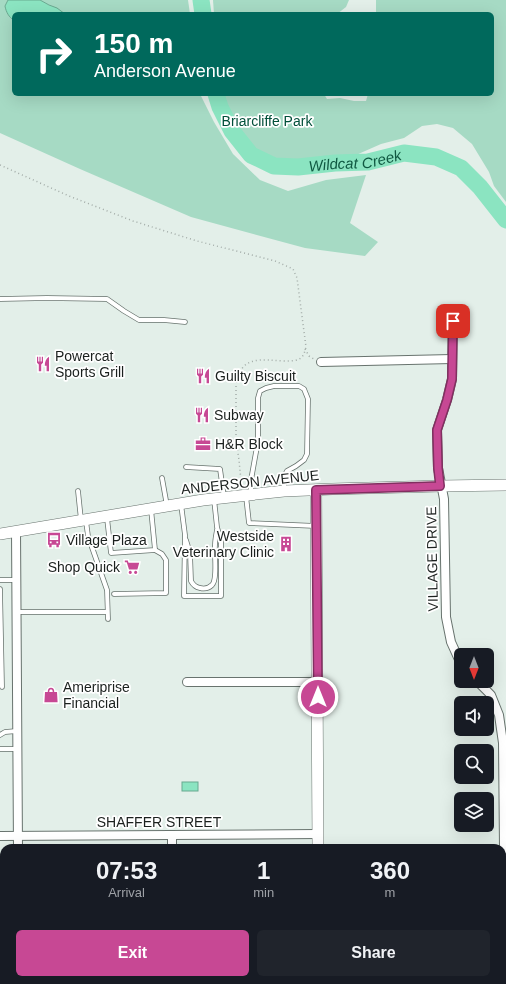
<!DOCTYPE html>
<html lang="en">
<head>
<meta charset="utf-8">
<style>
	:root { --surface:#171b24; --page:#20242c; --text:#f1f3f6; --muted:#9ea1a6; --accent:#c74894 }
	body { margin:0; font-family:Arial,sans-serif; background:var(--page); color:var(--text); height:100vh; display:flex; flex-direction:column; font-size:15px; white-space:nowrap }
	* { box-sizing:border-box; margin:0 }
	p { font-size:13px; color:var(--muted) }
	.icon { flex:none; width:22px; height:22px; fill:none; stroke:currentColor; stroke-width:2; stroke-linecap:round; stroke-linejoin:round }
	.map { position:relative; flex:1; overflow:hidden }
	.drawer { position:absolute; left:0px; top:844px; width:506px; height:140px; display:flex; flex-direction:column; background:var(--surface); border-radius:12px 12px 0 0; box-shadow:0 4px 16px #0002 }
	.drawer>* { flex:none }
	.guide { position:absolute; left:12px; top:12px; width:482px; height:84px; border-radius:6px; box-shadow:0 4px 16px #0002; background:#00695c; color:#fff; overflow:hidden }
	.needle { width:26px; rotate:180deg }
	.tools { position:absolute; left:454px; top:648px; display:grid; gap:8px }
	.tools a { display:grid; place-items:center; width:40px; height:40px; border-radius:6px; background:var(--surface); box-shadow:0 4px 16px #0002; font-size:20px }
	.pin { position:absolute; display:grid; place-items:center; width:34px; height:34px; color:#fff; margin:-17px; border-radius:8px; box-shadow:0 2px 6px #0006 }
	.me { position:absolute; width:44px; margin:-22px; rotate:0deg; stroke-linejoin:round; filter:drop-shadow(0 0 3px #0008) }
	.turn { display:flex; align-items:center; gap:14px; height:84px; padding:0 16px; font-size:18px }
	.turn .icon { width:52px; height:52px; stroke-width:2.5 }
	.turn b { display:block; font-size:28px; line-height:34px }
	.eta { display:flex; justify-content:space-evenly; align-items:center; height:68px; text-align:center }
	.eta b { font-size:24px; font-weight:700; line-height:28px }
	.primary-button { display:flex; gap:8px; margin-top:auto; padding:8px 16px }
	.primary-button a { flex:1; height:46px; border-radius:6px; background:var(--accent); color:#fff; font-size:16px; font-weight:700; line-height:46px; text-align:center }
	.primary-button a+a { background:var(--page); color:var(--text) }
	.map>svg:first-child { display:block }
	.green { fill:#a6dac4 }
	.water { fill:#8be4c1; stroke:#69a990 }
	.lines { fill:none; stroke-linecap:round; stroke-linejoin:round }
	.river { stroke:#8be4c1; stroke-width:17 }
	.lane-casing { stroke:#68736e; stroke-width:5.5 }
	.street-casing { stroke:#68736e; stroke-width:10 }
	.secondary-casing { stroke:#68736e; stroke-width:12 }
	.path { stroke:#a3aca8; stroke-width:1.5; stroke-dasharray:1 3; stroke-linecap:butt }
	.lane { stroke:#fff; stroke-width:4 }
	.street { stroke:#fff; stroke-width:8 }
	.secondary { stroke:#fff; stroke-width:11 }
	.route-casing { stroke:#812f60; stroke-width:10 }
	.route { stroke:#c74894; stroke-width:7 }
	.labels { text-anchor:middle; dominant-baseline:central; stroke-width:3.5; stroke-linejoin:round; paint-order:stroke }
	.park-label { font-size:14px; fill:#004f39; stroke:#fff }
	.poi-label { font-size:14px; fill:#1b201e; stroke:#fff; text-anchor:start }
	.street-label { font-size:14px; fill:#1b201e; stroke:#fff }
	.water-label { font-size:15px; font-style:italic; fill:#0f5841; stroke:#fff }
</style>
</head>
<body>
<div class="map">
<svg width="506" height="984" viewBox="0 0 506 984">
	<rect width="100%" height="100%" fill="#e3efe9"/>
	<!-- green -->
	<g class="green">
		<polygon points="0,0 8,0 5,6 10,18 14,21 14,94 200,94 214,122 233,154 260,180 288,191 326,180 366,175 350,223 378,242 365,256 305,248 191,217 80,169 0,133"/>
		<path d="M 40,0 L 188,0 L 190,14 L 65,14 C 58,8 48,5 40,0 Z"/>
		<polygon points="213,0 349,0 346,7 337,14 214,14"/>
		<path d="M 376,0 L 506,0 L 506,202 L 494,186 L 489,172 L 472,144 L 453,128 L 437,124 L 422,126 L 404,138 L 381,144 L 356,155 L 332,155 L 318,158 L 318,161 C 311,162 300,166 293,165 C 283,163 265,155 256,149 C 245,141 228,107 222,94 L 324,94 L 327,99 L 340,98 L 354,101 L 366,101 L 368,94 L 492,94 L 492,14 L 376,14 Z"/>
	</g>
	<!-- water -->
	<g class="water">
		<path d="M 8,0 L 40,0 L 49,5 L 57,8 L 65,14 L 14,14 L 14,21 C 9,17 6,12 5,6 Z"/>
		<rect x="182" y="782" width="16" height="9"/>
	</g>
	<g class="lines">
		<!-- river -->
		<g class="river">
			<polyline points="201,0 203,14"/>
			<path id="s1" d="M 216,94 L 220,107 L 232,131 L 251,155 L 274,166 L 298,167 L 335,163 L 368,162 L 404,153 L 436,157 L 461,168 L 480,187 L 506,220"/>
		</g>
		<!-- lane casing -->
		<g class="lane-casing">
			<g id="lane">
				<polyline points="0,299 47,298 107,299 124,311 139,320 164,320 185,322"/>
				<polyline points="186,467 220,469 224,497"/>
				<polyline points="162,478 167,506"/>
				<polyline points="78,491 81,520"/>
				<polyline points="251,493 251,480 258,441 258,398 260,391 266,388 274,386 299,386 304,389 308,399 307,454 304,460 296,466 287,471 284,477 284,491"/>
				<polyline points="246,496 249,523 316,526"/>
				<polyline points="181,504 185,535 184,596 221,596 221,542 217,527 214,499"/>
				<polyline points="107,518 111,553 155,550 151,509"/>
				<polyline points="86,521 88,536 107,590 108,619"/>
				<path d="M 186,540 L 190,553 L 191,581 C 193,585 195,587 200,588 C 204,589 209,588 212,585 C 218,579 214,554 215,545 C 215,540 216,535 217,530"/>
				<polyline points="0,580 16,580"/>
				<polyline points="0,589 2,687"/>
				<polyline points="114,594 166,593 166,560 162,554 155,550"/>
				<polyline points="16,612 107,612"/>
				<polyline points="0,735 5,732 17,731"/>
				<polyline points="0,749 17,749"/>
			</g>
		</g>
		<!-- street casing -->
		<g class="street-casing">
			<g id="street">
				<polyline points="453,309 452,379 447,400 437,430 438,468 444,499 446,617 451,642 461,664"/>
				<polyline points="321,362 452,359"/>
				<polyline points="16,531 18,848"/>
				<polyline points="477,681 491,695 499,715 503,743 504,848 502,851"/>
				<polyline points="187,682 318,682"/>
				<polyline points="0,836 318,834"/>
				<polyline points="172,848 172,835"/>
				<polyline points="19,980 19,984"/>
				<polyline points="172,984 172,980"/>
			</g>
		</g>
		<!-- secondary casing -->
		<g class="secondary-casing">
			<g id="secondary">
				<polyline points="316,490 318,848"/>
				<polyline points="0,534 203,500 284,491 332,489 441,486 506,485"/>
				<polyline points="318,984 318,980"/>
			</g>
		</g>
		<!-- path -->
		<g class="path">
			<path d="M 0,165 L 69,196 L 133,221 L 197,241 L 275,261 L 293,269 L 297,278 L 306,347 C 305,351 304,355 301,358 C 297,361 291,361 286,361 C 261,360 240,354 236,386 L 236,440 L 239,460 L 241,481"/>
			<polyline points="305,349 309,356 314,359"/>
		</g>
		<!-- lane -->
		<use href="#lane" class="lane"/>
		<!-- street -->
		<use href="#street" class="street"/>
		<!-- secondary -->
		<use href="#secondary" class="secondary"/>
	</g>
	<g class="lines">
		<!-- route casing -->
		<g class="route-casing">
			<polyline id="route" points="318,697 316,490 440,486 438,468 437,430 447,400 452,379 453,321"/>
		</g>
		<!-- route -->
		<use href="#route" class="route"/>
	</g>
	<!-- icons -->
	<defs>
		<g id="restaurant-bare" transform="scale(1.2)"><path d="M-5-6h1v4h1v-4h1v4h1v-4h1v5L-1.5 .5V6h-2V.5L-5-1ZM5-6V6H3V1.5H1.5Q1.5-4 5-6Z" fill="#c74894" stroke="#fff" stroke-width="2.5" paint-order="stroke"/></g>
		<g id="office-bare" transform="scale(1.2)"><path d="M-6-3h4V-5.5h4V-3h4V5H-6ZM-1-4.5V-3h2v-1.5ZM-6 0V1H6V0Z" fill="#c74894" stroke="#fff" stroke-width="2.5" paint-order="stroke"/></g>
		<g id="bus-bare" transform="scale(1.2)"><path d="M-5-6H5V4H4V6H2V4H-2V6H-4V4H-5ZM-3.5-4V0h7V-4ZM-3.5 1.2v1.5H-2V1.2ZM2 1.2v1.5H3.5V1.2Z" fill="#c74894" stroke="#fff" stroke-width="2.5" paint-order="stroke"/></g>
		<g id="building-bare" transform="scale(1.2)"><path d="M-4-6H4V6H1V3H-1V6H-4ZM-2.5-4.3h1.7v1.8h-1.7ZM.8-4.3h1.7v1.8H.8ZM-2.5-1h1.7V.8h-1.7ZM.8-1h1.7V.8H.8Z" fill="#c74894" stroke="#fff" stroke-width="2.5" paint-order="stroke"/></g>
		<g id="supermarket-bare" transform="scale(1.2)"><path d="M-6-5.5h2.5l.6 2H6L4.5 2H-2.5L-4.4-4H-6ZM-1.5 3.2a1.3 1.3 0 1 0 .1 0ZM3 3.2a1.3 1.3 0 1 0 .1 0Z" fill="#c74894" stroke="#fff" stroke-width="2.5" paint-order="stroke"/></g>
		<g id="shop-bare" transform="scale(1.2)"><path d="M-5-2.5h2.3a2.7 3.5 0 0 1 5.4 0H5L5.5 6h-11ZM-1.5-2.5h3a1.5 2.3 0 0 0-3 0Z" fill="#c74894" stroke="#fff" stroke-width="2.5" paint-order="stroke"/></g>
	</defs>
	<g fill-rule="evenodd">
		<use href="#restaurant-bare" x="43" y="364"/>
		<use href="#restaurant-bare" x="203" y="376"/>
		<use href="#restaurant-bare" x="202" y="415"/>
		<use href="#office-bare" x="203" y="444"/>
		<use href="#bus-bare" x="54" y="540"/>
		<use href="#building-bare" x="286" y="544"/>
		<use href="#supermarket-bare" x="132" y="567"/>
		<use href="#shop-bare" x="51" y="695"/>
	</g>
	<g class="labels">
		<!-- park labels -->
		<g class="park-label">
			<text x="267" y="121">Briarcliffe Park</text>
		</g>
		<!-- poi labels -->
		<g class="poi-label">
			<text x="55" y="356">Powercat<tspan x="55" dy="16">Sports Grill</tspan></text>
			<text x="215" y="376">Guilty Biscuit</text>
			<text x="214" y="415">Subway</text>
			<text x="215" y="444">H&amp;R Block</text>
			<text x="274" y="536" text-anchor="end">Westside<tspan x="274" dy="16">Veterinary Clinic</tspan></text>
			<text x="66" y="540">Village Plaza</text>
			<text x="120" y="567" text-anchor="end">Shop Quick</text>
			<text x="63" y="687">Ameriprise<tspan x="63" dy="16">Financial</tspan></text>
		</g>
		<!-- street labels -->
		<g class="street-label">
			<text transform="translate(250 482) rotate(-6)">ANDERSON AVENUE</text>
			<text transform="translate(432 559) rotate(-91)">VILLAGE DRIVE</text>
			<text x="159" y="822">SHAFFER STREET</text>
		</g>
		<!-- water labels -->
		<g class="water-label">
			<text stroke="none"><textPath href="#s1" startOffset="178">Wildcat Creek</textPath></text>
		</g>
	</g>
</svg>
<div class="tools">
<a><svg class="needle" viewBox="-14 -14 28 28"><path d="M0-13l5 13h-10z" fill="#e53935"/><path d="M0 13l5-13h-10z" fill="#9ea1a6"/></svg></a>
<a><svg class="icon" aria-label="sound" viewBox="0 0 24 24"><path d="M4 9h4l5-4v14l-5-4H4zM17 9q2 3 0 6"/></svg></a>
<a><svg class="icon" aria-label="search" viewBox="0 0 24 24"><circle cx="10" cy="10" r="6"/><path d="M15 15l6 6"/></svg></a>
<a><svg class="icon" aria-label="layers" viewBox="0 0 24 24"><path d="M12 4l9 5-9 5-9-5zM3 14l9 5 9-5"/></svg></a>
</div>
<div class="pin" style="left:453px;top:321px;background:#d93025"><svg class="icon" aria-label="arrive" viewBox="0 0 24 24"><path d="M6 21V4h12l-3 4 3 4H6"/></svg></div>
<svg class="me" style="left:318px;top:697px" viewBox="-20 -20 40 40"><circle r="17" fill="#c74894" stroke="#fff" stroke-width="3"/><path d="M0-11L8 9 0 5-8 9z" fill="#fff"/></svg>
<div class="guide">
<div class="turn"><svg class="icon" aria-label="right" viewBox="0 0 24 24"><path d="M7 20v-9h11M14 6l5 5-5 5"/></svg><div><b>150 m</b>Anderson Avenue</div></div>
</div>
<section class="drawer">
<div class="eta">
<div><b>07:53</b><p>Arrival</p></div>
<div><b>1</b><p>min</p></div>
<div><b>360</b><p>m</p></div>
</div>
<div class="primary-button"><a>Exit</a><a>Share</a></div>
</section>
</div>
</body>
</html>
